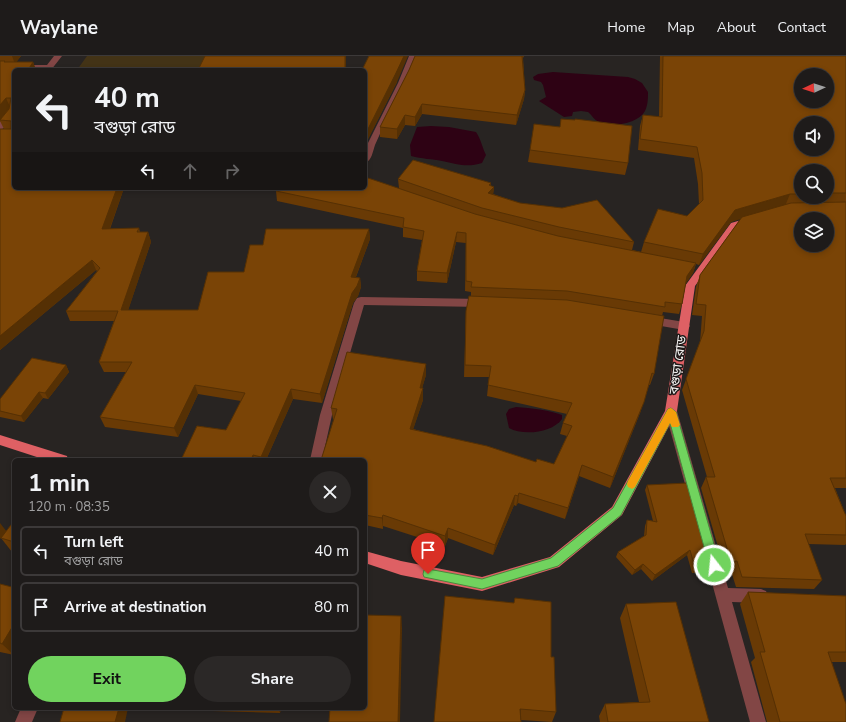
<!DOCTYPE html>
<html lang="en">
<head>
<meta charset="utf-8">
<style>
	:root { --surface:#1e1b1a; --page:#2b2827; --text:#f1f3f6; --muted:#a1a1a2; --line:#3c3939; --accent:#71d35e }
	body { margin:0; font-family:"Nunito Sans","Noto Sans Bengali",sans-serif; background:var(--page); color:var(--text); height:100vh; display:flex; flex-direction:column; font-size:15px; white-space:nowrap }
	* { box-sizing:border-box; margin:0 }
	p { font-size:13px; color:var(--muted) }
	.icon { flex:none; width:22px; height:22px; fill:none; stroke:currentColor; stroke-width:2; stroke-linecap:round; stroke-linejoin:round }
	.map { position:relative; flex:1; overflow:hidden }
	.sheet { position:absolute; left:12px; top:402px; width:355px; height:252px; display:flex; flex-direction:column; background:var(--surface); border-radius:6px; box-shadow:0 2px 6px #0003,0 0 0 1px var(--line) }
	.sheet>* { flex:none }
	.top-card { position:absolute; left:12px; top:12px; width:355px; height:122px; border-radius:6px; box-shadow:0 2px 6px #0003,0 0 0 1px var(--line); background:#1e1b1a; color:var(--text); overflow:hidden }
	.needle { width:26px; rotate:266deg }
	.fabs { position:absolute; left:794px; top:12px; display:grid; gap:8px }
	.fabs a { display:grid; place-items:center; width:40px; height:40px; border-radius:50%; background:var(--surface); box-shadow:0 2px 6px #0003,0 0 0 1px var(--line); font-size:20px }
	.pin { position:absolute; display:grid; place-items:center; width:34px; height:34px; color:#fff; margin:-41px -17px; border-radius:50% 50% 50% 0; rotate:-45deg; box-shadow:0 0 4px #0007 }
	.pin .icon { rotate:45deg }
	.me { position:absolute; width:44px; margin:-22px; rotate:344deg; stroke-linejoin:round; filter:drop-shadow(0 0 3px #0008) }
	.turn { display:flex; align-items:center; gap:14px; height:84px; padding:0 16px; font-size:18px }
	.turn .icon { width:52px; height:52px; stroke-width:2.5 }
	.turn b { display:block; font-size:28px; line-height:34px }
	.lanes { display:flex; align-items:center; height:38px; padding:0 16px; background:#0003; justify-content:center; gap:20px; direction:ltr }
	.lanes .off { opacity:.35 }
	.round { display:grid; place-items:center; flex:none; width:42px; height:42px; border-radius:21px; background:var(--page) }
	.overview { display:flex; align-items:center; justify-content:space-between; height:68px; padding:0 16px }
	h1 { font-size:24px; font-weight:700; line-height:30px }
	.action { display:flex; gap:8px; margin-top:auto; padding:8px 16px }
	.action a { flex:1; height:46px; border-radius:24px; background:var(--accent); color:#111; font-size:16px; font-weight:700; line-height:46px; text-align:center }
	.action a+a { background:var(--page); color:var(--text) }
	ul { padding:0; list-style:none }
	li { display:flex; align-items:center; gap:12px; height:50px; margin:0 8px 6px; padding:0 8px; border:2px solid var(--line); border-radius:6px }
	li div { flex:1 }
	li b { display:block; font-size:15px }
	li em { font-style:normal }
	header { display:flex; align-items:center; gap:24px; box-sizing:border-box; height:56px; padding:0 20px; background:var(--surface); border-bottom:1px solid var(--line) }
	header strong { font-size:19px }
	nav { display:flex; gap:22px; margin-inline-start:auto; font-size:14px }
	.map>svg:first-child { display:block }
	.green { fill:#433316 }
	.water { fill:#2e0214 }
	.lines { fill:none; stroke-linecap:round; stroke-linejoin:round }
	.minor { fill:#824645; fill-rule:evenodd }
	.major { fill:#de6064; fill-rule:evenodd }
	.wall { fill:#693a05; fill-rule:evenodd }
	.shaded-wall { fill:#553004 }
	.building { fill:#7a4406; stroke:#553004; fill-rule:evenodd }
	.route { fill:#71d35e; stroke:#49893d }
	.slow { fill:#f59e0b }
	.labels { text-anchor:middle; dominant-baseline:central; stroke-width:3; stroke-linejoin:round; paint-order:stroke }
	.street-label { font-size:13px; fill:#f7f4f3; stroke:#1e1a19 }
</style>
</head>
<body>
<header>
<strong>Waylane</strong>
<nav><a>Home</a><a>Map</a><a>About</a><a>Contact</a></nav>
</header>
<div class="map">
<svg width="846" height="666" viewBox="0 0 846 666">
	<rect width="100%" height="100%" fill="#282422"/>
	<!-- green -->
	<polygon class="green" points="87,0 209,0 202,14 77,14"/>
	<!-- water -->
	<g class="water">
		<path d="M 553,16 L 628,21 L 635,23 L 642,27 L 648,36 C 648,42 648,49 645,55 C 638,68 611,72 599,66 C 594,64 592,59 588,56 L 581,55 L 573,56 L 572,60 L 564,61 L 539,45 L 546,41 L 543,29 L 541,26 L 534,24 L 533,21 L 538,18 Z"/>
		<path d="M 431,70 L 449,71 L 476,76 C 481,83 482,91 486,99 L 482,107 C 467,112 457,108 442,105 C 432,103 422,103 411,100 L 410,89 L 417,71 Z"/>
		<path d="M 516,351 C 532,352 548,354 562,359 L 562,363 C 552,377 523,380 509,372 L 506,358 L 509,353 Z"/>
	</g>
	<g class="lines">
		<!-- minor -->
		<g class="minor">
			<polygon points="54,0 62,0 51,14 0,13 0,9 47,9"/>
			<path d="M 409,0 L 417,0 C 406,31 388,59 375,89 C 373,94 372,105 365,107 L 366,91 L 398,27 Z"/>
			<path d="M 11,52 L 14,52 C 14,60 9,71 0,74 L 0,66 Z"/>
			<polygon points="361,241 482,243 486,244 487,247 486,250 482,251 364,249 332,359 322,404 310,404 320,359 354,247 357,242"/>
			<polygon points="648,260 684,266 688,267 690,270 688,273 684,274 644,267 642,264 644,261"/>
			<polygon points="671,350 675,352 677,355 728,532 761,533 766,535 768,540 766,545 761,547 732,546 766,666 750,666 665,355 667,352"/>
			<polygon points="21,652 38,652 32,666 15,666"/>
		</g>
		<!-- major -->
		<g class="major">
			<polygon points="752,161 757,164 755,166 737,171 695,230 677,355 622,459 559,511 482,535 401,519 365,507 365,495 401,505 482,521 550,501 612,451 665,355 685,230 731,167"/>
			<polygon points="0,379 67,400 68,404 46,404 0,389"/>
		</g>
	</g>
	<!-- wall -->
	<g class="wall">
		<polygon points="0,0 21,0 16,6 33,6 36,14 14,14 14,132 210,132 210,133 124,132 110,173 139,172 140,176 148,176 151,186 128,254 198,254 208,216 244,216 250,189 263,189 266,173 369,173 370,183 356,221 360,222 361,231 358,240 353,247 322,347 293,343 266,404 181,404 197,370 226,374 241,345 198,338 178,381 105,371 100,361 126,316 104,316 99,306 114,265 70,265 66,255 97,215 96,214 0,294 0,73 4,73 0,65"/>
		<polygon points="415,0 524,0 523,2 525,34 524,43 516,69 422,58 415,70 405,69 397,83 380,81 380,71 409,14"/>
		<path d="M 660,0 L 846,0 L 846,432 L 835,432 L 846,460 L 846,488 L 845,489 L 808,488 L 822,524 L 814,533 L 736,531 L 731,515 L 725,515 L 701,432 L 706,421 L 707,421 L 682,334 L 700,287 L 702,260 L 692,259 L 696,231 L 700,219 L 741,162 L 731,166 L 699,209 L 696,208 L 693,217 L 686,227 L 682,248 L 679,258 L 663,256 L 662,260 L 654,318 L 650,329 L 649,329 L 640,357 L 610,432 L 579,420 L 565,463 L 518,447 L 516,450 L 514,449 L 493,499 L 448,482 L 445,490 L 383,470 L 383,473 L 365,469 L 365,404 L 334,363 L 333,363 L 331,352 L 426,319 L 422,332 L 423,344 L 413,373 L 536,406 L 554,408 L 567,380 L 560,378 L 563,367 L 567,358 L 487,340 L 489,321 L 464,321 L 466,255 L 471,240 L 471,236 L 465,235 L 466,187 L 456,186 L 447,227 L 417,225 L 417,215 L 422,184 L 403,181 L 403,172 L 277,145 L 276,135 L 399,132 L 398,123 L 491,127 L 490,130 L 494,131 L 493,138 L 634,186 L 632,194 L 641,196 L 644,186 L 687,160 L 699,148 L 698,128 L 694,102 L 638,94 L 640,70 L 643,59 L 659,61 ZM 801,115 L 827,115 L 827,141 L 801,141 Z"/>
		<polygon points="365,14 397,26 367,85 365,85"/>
		<polygon points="560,71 628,107 625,119 528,106 530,94"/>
		<polygon points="66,309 69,316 48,343 43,342 24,366 0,361 0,343"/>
		<polygon points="647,429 711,511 708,516 692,517 687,499 652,525 641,513 632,519 616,501 618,496 644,480 645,470 647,464 653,465 645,434"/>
		<polygon points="14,465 14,496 12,496 1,482"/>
		<polygon points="0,528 12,531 14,529 14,599 0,596"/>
		<polygon points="748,536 846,540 846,606 832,606 846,666 767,666 751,606 755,602 740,548"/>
		<polygon points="515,542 551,601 556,656 552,666 521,664 514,546"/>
		<polygon points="626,548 709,666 600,666 599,660 605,648 639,646 620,562"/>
		<polygon points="210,652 281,652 280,657 212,655"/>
	</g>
	<!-- shaded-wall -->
	<g class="shaded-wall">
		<polygon points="12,0 21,0 15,8"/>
		<rect x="345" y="0" width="1" height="14"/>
		<polygon points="404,0 408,0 397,26 367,85 367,75"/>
		<polygon points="33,6 36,14 28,14"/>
		<polygon points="525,34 524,43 516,69 517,59"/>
		<polygon points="6,42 10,51 0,64 0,49"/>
		<polygon points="422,48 422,58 415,70 415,61"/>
		<polygon points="405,59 405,69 397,83 397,73"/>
		<polygon points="491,127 490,135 494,131 493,140 488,147 489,129"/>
		<polygon points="117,132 124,132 106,183 102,173"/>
		<polygon points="790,138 785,150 731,166 699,209 703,198 735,154"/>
		<polygon points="369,173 370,183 352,231 351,221"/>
		<polygon points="148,176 151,186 125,264 121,254"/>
		<polygon points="457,176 456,186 447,227 447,217"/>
		<polygon points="92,204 96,214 0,294 0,280"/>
		<polygon points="696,207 693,217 684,230 687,220"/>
		<polygon points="360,222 361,231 358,240 353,247 322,347 320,338 352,237"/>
		<polygon points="426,308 426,319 421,336 423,332 423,344 410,383 410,373"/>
		<polygon points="66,309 69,316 48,343 45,337"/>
		<polygon points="195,329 198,338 178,381 174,372"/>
		<polygon points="291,333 293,343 266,404 262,404 261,401"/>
		<polygon points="39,336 43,342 24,366 21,360"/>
		<polygon points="644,346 640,357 610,432 613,421"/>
		<polygon points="253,399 255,404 251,404"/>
		<polygon points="582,409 579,420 565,463 568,452"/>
		<polygon points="519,437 518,447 516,450 518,440"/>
		<polygon points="515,439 514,449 493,499 495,489"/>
		<polygon points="383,459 383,473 382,462"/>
		<polygon points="0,467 7,476 0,483"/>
		<polygon points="448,472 448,482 445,490 445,480"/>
		<polygon points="690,494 687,499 652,525 655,519"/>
		<polygon points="643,508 641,513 632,519 635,514"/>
		<polygon points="401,560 402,572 400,666 398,666"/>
		<polygon points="14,568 14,599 2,588"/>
		<polygon points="119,652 128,652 125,666 115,666"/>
		<polygon points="278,652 281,652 280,657"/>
	</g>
	<!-- building -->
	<g class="building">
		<polygon points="205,0 345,0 345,14 198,14"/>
		<polygon points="369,0 404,0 396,17 367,75 365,75 365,14 362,14"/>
		<polygon points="415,0 522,0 525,34 517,59 422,48 415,61 405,59 397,73 380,71 409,14"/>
		<path d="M 663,0 L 846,0 L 846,137 L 827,137 L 827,115 L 801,115 L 801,138 L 790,138 L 735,154 L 703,198 L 644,186 L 658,153 L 687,160 L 703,144 L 702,117 L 697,91 L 640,83 L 643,59 L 662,61 ZM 801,19 L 827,19 L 827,45 L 801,45 ZM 801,67 L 827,67 L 827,93 L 801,93 Z"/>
		<polygon points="0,5 5,5 4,6 33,6 28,14 14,14 14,132 117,132 102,173 139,172 137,176 148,176 121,254 198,254 208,216 244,216 250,189 263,189 266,173 369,173 351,221 360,222 357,230 352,237 320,338 291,333 261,401 253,399 251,404 181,404 197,370 226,374 245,337 195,329 174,372 100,361 132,306 99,306 118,255 66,255 100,212 92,204 0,280 0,73 11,73 11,65 0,64 9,53 11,42 6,42 0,49"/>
		<polygon points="561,63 575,64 575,63 632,70 628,107 530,94 534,68 560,71"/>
		<polygon points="413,104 491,127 489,129 494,131 488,137 520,147 562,152 597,144 634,186 559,171 482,152 398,123"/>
		<polygon points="365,121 475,158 558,180 696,207 687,220 682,248 665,246 665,251 567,235 471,231 472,226 466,225 466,177 457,176 447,217 417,215 424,175 403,171 404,162 276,135 276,132 365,132"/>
		<path d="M 846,146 L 846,422 L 830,422 L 846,460 L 846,479 L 805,478 L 822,524 L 742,521 L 737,505 L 731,506 L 706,421 L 715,421 L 686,323 L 704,275 L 706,249 L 696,248 L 700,219 L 742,161 L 791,147 ZM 801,163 L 827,163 L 827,189 L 801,189 Z"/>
		<polygon points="469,240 567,244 664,260 654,318 652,317 644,346 613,421 582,409 568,452 519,437 518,440 515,439 495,489 448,472 445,480 383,459 382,462 365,459 365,404 321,404 337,353 331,352 347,296 426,308 420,332 423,332 410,373 487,390 536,406 537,403 554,408 572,370 563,367 572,347 488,329 491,310 465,309 466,255"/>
		<polygon points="32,302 66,309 45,337 39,336 21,360 0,355 0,343"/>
		<polygon points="687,427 711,511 695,512 690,494 655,519 643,508 635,514 618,496 646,479 647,464 657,466 647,429"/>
		<polygon points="14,465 14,486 1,482"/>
		<polygon points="0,528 12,531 14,529 14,568 2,588 0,587"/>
		<polygon points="748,536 846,540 846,596 828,596 846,648 846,666 780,666 760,596 765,596"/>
		<polygon points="445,540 514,547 515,542 551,546 551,601 554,601 556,656 520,653 521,666 434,666"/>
		<polygon points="676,546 709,666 608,666 605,648 650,646 626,548"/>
		<polygon points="365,559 401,560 398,666 329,666 330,652 365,652"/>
		<polygon points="64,652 119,652 115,666 60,666"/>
	</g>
	<!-- route -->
	<polygon class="route" points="671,352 676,356 720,509 718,512 714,514 710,512 709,509 670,367 621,459 558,510 482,533 424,521 423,518 424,514 428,513 482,523 551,502 613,452 668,353"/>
	<!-- slow -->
	<polygon class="slow" points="671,352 676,356 680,369 678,371 672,371 670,367 635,431 632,433 628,431 627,428 628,425 668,353"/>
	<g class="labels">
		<!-- street labels -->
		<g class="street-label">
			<text transform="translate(678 309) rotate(-82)">বগুড়া রোড</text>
		</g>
	</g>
</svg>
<div class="fabs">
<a><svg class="needle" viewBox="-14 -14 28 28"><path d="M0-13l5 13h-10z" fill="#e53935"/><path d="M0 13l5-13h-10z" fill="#a1a1a2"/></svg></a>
<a><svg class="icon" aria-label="sound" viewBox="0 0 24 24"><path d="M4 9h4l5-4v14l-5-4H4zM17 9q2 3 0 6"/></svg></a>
<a><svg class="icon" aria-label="search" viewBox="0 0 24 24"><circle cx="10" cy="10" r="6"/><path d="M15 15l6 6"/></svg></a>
<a><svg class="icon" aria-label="layers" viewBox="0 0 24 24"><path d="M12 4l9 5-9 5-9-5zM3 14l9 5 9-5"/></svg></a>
</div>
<div class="pin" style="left:428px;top:518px;background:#d93025"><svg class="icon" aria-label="arrive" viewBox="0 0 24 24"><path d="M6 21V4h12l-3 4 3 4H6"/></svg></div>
<svg class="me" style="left:714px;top:509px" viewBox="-20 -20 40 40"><circle r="17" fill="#71d35e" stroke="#fff" stroke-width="3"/><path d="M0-11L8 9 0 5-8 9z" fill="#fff"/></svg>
<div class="top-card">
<div class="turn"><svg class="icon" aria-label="left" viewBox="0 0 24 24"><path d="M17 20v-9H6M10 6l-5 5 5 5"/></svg><div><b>40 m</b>বগুড়া রোড</div></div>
<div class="lanes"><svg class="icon" aria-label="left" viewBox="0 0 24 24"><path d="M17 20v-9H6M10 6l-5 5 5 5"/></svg><svg class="icon off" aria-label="ahead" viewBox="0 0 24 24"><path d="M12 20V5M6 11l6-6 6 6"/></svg><svg class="icon off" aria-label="right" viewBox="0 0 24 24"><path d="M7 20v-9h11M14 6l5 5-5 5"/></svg></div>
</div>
<section class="sheet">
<div class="overview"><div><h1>1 min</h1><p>120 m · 08:35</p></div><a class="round"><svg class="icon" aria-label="close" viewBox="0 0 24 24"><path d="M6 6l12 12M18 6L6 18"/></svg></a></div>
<ul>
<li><svg class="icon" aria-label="left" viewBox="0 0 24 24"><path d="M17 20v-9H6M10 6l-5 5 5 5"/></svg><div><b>Turn left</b><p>বগুড়া রোড</p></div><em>40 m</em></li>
<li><svg class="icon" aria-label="arrive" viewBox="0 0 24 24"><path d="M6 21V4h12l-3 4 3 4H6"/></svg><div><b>Arrive at destination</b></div><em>80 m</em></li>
</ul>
<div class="action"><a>Exit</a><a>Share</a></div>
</section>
</div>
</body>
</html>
